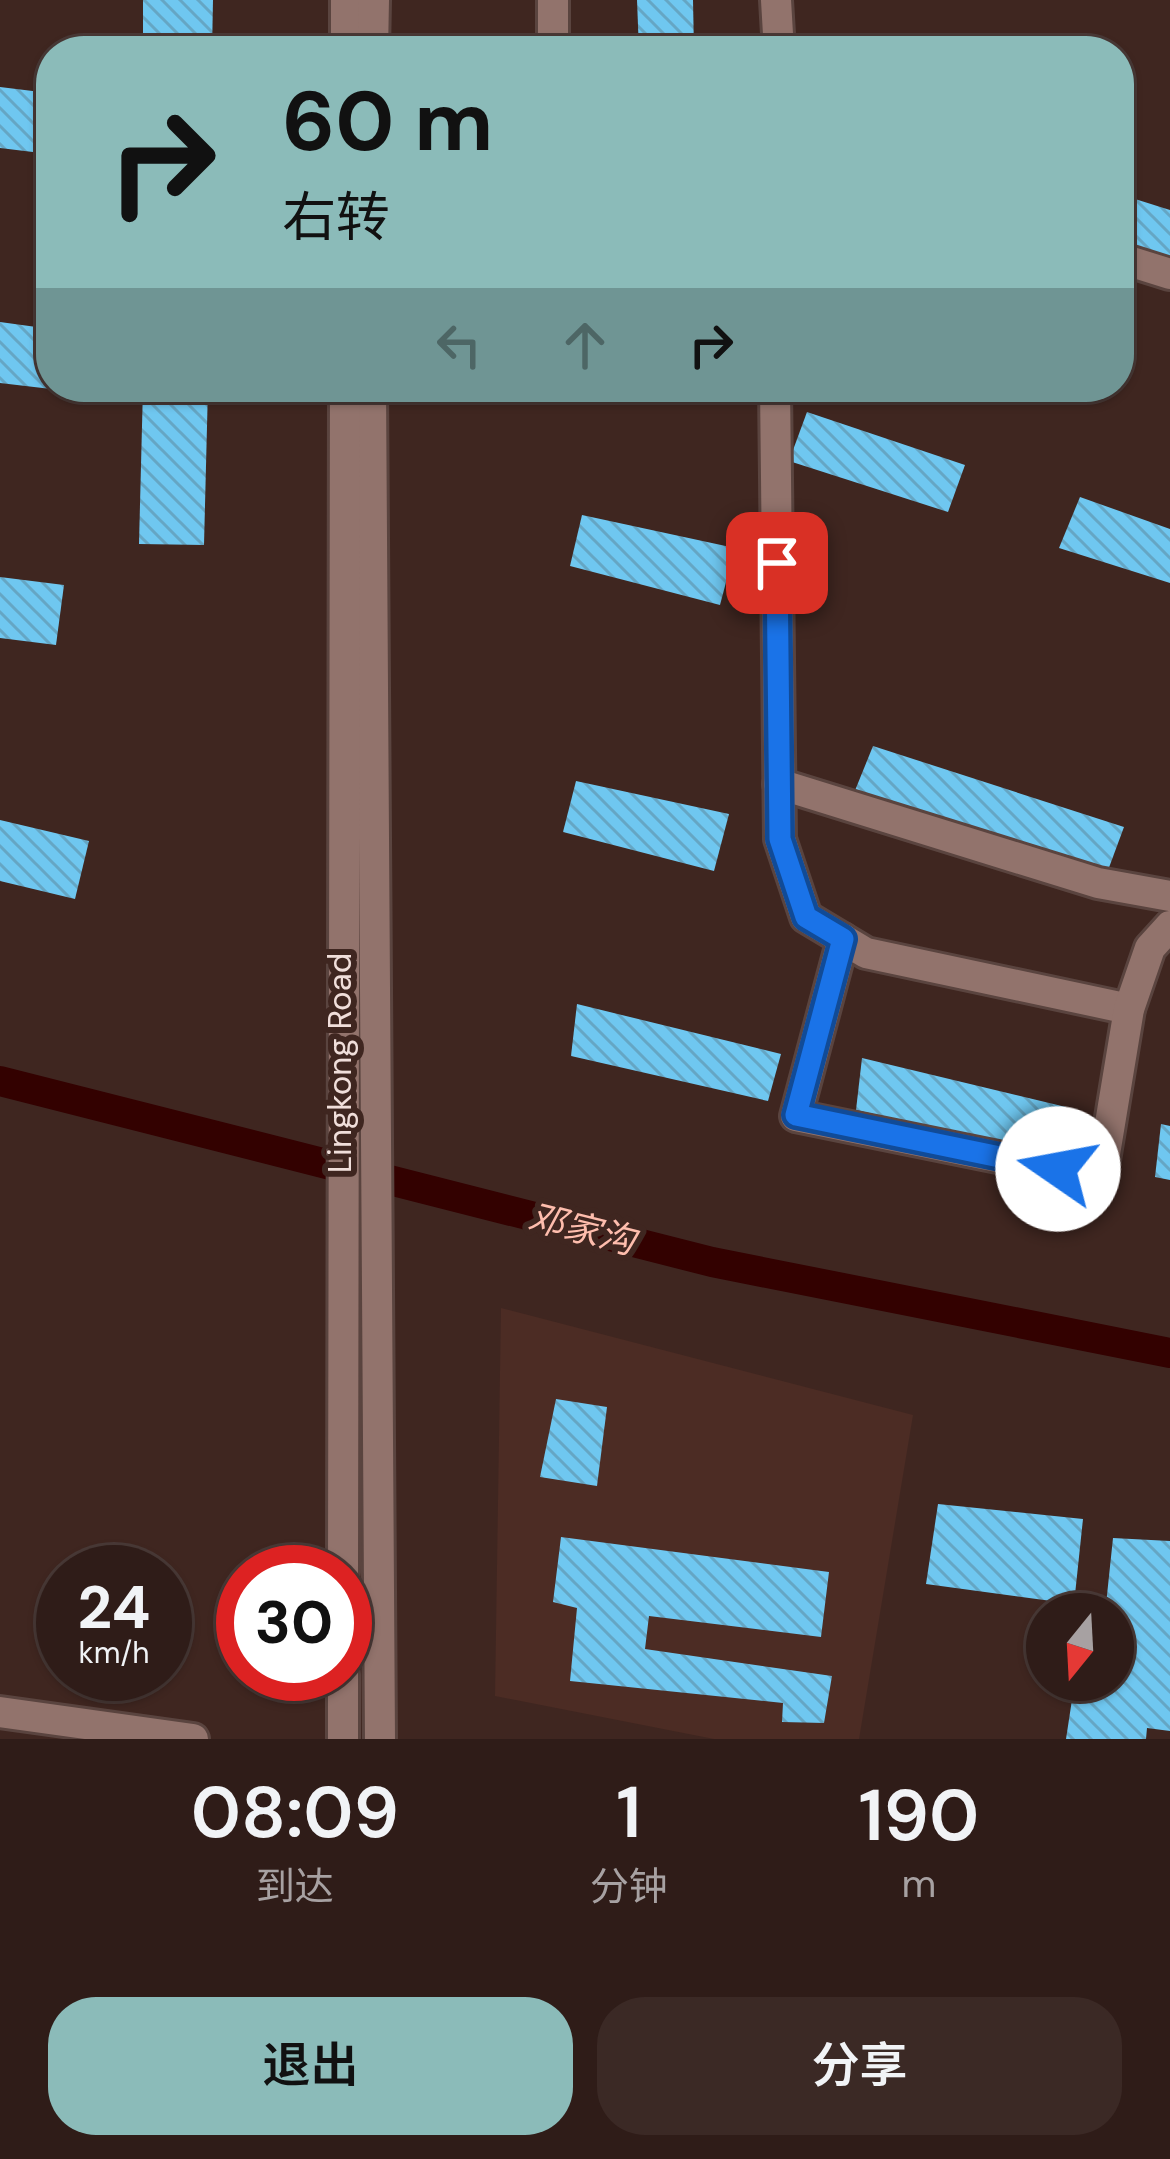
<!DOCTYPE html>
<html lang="zh">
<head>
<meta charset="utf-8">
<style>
	:root { --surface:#2f1c18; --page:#3b2925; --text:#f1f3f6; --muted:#a7a1a2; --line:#4a3a37; --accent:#8bbbb9 }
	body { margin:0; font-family:"DM Sans","Noto Sans SC",sans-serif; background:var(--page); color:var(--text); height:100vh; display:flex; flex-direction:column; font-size:45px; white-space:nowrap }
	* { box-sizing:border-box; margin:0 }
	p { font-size:39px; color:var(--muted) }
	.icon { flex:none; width:66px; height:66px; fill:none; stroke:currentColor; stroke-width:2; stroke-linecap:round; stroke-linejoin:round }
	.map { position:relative; height:1739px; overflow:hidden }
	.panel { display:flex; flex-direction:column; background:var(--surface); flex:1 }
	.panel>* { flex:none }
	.hud { position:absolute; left:36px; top:36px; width:1098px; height:366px; border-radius:48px; box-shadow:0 3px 9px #0004,0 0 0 3px var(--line); background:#8bbbb9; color:#111; overflow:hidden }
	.needle { width:78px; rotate:198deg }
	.tools { position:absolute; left:1026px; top:1593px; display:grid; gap:24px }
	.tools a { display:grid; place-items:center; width:108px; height:108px; border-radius:50%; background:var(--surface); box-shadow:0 3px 9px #0004,0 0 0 3px var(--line); font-size:60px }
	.speed { position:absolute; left:36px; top:1545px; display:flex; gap:24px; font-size:60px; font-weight:700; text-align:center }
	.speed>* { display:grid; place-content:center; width:156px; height:156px; border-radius:50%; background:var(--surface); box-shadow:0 3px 9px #0004,0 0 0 3px var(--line); line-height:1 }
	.speed small { font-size:30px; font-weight:400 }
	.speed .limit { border:18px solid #d22; background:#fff; color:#111 }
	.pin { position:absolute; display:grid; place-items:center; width:102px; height:102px; color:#fff; margin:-51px; border-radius:24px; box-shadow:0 6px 18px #0006 }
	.me { position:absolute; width:132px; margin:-66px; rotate:282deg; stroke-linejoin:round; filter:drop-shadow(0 0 9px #0008) }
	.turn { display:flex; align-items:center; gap:42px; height:252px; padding:0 48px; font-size:54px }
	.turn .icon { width:156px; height:156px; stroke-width:2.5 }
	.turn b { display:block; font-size:84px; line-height:102px }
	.lanes { display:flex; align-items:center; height:114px; padding:0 48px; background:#0003; justify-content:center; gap:60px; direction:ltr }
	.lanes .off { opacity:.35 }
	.eta { display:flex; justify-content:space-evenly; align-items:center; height:204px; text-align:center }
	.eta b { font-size:72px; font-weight:600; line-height:84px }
	.primary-button { display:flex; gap:24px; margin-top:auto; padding:24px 48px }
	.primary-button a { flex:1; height:138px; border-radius:48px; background:var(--accent); color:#111; font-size:48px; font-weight:600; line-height:138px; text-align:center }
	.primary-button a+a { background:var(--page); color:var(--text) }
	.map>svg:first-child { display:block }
	.built { fill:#4c2c24 }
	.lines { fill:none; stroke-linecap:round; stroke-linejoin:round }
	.canal { stroke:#330100; stroke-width:30 }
	.building { fill:url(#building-back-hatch) }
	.minor-casing { stroke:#5a443f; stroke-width:36 }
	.minor { stroke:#92736c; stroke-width:30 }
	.route-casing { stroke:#114b97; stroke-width:30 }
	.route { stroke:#1a73e8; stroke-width:21 }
	.labels { text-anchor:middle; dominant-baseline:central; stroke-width:12; stroke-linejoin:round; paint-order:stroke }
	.street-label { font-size:33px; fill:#f0deda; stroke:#3f2620 }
	.water-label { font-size:36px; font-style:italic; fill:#febdad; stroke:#3f2620 }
</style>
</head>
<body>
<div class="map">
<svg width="1170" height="1739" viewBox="0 0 1170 1739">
	<defs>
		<pattern id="building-back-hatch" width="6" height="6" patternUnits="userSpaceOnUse" patternTransform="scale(3)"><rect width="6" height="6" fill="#6fc7f0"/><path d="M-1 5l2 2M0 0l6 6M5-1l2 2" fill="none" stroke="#65a6c4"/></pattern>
	</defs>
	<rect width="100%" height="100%" fill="#3f2620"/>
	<!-- built -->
	<polygon class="built" points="501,1308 913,1415 859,1739 714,1739 495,1696"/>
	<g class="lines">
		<!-- canal -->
		<polyline class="canal" points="0,1081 712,1262 1170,1353"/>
	</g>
	<!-- building -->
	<g class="building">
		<polygon points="143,0 213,0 212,51 143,51"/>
		<polygon points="637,0 693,0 694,51 639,51"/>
		<polygon points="0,87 49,93 41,153 0,148"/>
		<polygon points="1135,199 1170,210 1170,264 1119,248"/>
		<polygon points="0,322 51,329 51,389 0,383"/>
		<polygon points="143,387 208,387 204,545 139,544"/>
		<polygon points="807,412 965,465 948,512 789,461"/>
		<polygon points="1080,497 1170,529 1170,583 1059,548"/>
		<polygon points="582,515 735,548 720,605 570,566"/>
		<polygon points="0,577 64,585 56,645 0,638"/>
		<polygon points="873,746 1124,827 1107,873 854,793"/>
		<polygon points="576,781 729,814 714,871 563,832"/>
		<polygon points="0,820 89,841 75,899 0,881"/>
		<polygon points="577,1004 781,1054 768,1101 571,1056"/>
		<polygon points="862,1058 1066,1107 1053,1155 856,1110"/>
		<polygon points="1161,1124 1170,1126 1170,1180 1155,1177"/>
		<polygon points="556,1399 607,1407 597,1486 540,1477"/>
		<polygon points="938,1504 1083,1519 1074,1604 926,1584"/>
		<polygon points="561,1537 829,1572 821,1637 649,1616 645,1649 832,1676 824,1723 782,1722 783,1703 570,1681 577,1608 553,1602"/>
		<polygon points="1113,1538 1170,1541 1170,1731 1147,1728 1146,1739 1066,1739 1075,1680 1113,1680 1113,1614 1105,1614"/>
	</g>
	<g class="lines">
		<!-- minor casing -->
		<g class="minor-casing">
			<g id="minor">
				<polyline points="553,0 553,51"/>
				<polyline points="776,0 779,51"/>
				<polyline points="346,51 346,0"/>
				<polyline points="373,51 374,0"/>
				<polyline points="1119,258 1170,274"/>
				<polyline points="371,387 380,1739"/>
				<polyline points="775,387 780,839 806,917 866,953 1129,1009"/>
				<polyline points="779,784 1098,883 1170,896"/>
				<polyline points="843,939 796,1116 1101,1178 1129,1009 1150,948 1170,926"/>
				<polyline points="343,1572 345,387"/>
				<polyline points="0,1712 193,1739"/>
				<polyline points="343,1739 343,1674"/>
			</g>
		</g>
		<!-- minor -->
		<use href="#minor" class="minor"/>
	</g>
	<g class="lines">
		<!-- route casing -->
		<g class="route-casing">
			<polyline id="route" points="777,563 780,839 806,917 843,939 796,1115 1058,1169"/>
		</g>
		<!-- route -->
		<use href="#route" class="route"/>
	</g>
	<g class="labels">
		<!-- street labels -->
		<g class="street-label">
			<text transform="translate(339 1063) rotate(-90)">Lingkong Road</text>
		</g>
		<!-- water labels -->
		<g class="water-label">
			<text transform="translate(582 1229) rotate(14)">邓家沟</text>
		</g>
	</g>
</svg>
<div class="tools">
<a><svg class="needle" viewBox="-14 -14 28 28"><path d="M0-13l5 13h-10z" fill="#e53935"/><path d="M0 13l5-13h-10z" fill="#a7a1a2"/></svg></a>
</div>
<div class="speed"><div>24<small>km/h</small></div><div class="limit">30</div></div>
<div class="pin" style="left:777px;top:563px;background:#d93025"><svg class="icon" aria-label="arrive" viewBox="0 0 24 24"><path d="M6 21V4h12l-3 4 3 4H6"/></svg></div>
<svg class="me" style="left:1058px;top:1169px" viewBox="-20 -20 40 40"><circle r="19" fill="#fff"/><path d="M0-13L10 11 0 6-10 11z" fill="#1a73e8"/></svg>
<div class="hud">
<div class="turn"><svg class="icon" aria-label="right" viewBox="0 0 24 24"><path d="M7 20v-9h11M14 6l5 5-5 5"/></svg><div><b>60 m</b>右转</div></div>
<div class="lanes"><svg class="icon off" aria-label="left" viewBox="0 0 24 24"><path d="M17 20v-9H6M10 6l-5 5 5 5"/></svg><svg class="icon off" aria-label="ahead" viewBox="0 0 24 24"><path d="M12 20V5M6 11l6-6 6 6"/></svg><svg class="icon" aria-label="right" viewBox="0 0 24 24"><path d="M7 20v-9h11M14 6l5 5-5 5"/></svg></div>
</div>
</div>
<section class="panel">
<div class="eta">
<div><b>08:09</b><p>到达</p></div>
<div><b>1</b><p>分钟</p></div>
<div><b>190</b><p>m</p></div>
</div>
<div class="primary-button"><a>退出</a><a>分享</a></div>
</section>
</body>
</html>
